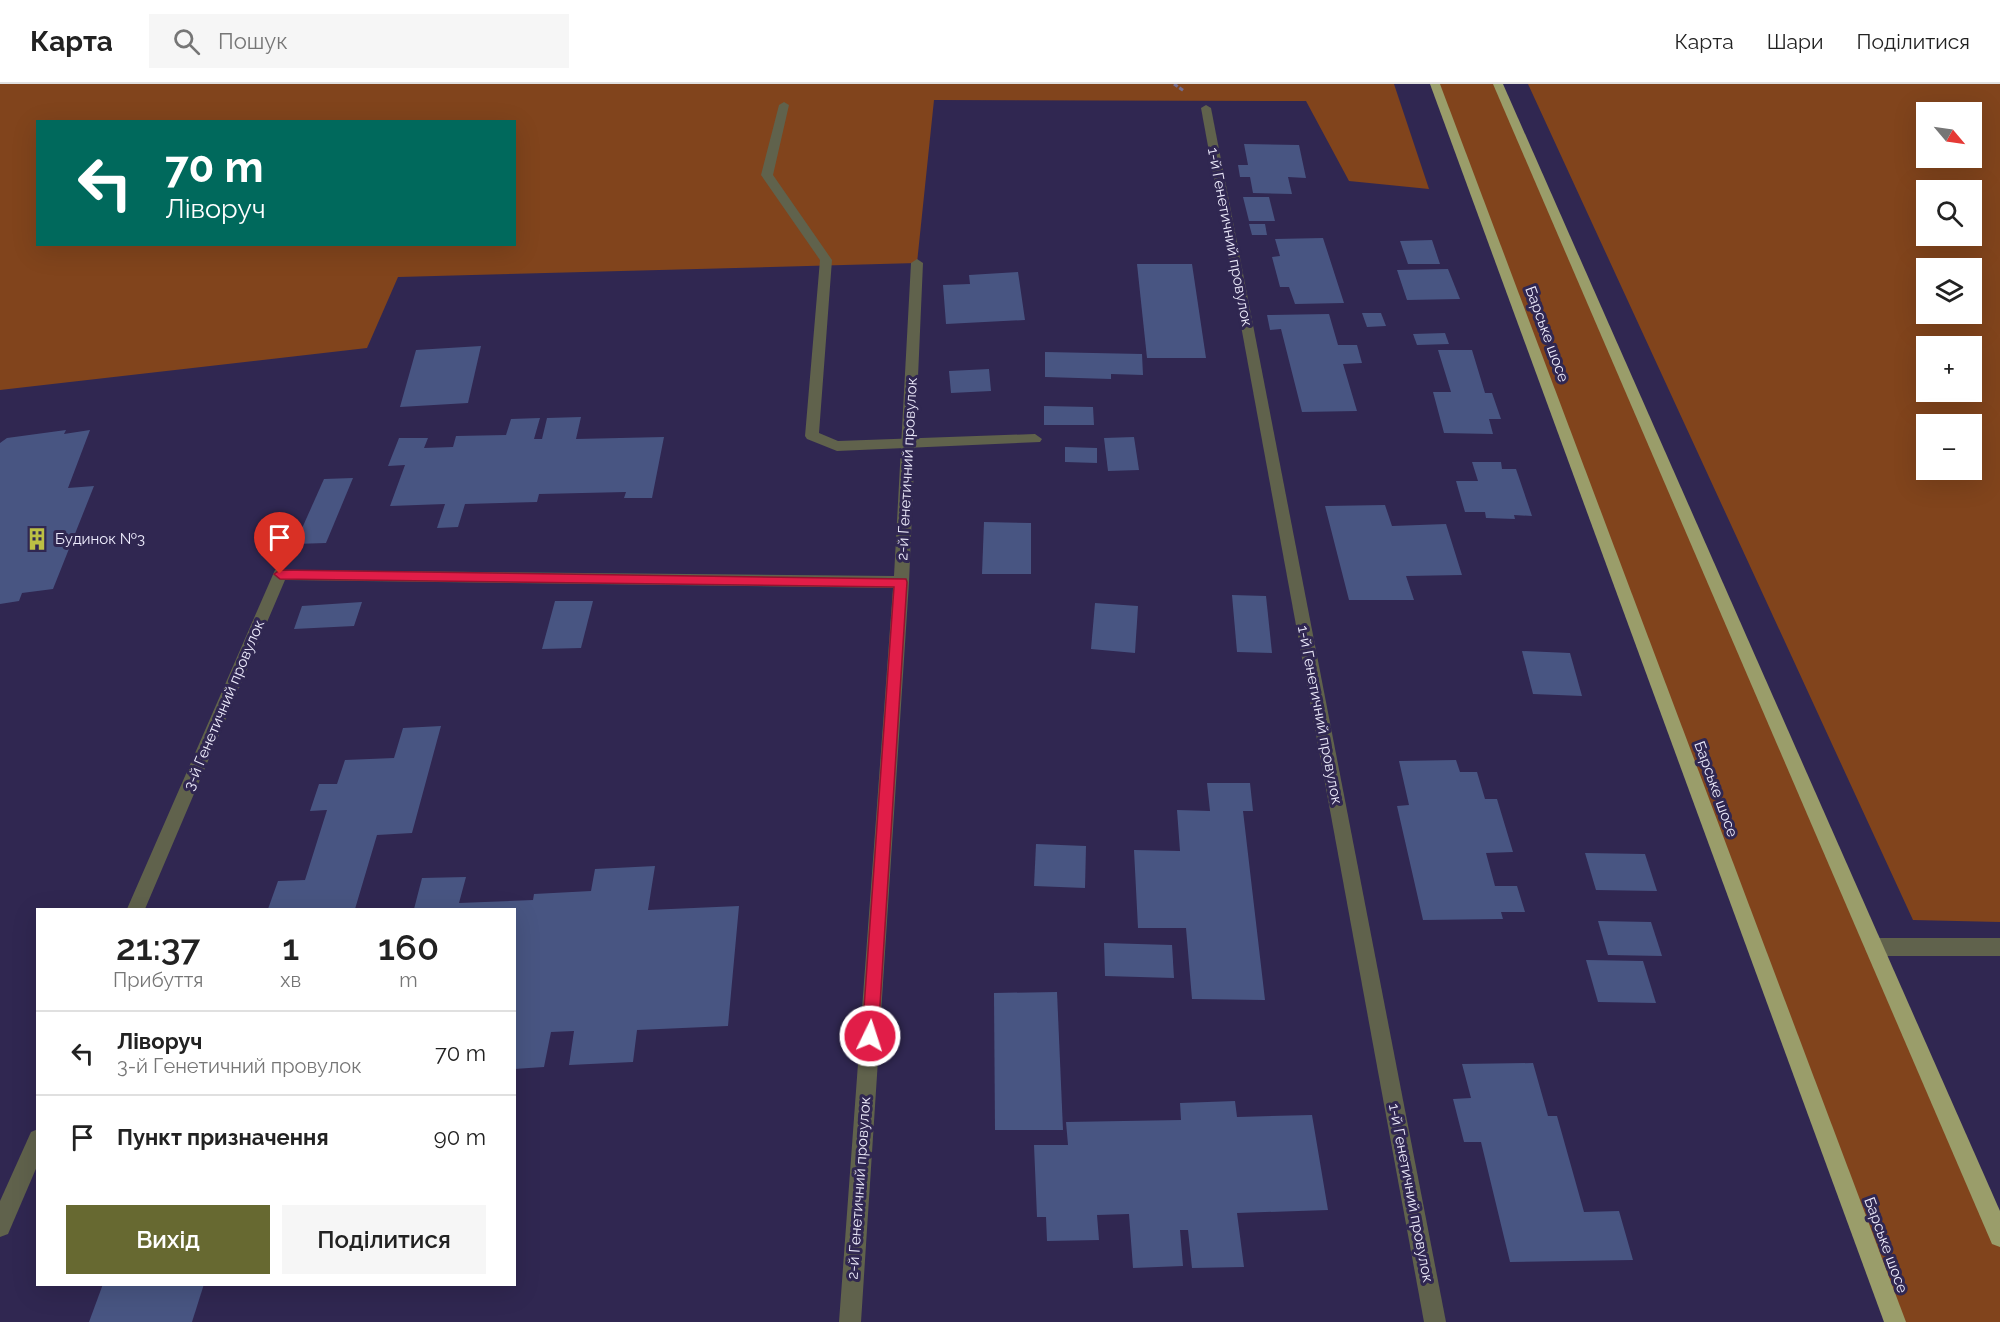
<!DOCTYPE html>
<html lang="uk">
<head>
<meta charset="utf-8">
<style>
	:root { --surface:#fff; --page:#f6f6f6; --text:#222; --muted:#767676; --line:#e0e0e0; --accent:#676931 }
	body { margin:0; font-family:Raleway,sans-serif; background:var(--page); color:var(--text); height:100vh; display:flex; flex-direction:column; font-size:22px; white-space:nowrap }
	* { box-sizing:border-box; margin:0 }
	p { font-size:20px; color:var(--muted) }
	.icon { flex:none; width:33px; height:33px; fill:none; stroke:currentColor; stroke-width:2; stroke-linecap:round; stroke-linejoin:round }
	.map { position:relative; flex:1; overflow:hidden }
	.panel { position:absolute; left:36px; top:824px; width:480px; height:378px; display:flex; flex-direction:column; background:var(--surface); border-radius:0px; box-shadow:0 6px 24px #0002 }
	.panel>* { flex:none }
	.top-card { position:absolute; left:36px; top:36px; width:480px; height:126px; border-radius:0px; box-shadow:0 6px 24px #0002; background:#00695c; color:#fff; overflow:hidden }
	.needle { width:39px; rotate:119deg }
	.fabs { position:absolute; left:1916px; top:18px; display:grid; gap:12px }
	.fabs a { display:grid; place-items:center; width:66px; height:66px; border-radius:0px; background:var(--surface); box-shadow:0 6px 24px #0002; font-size:30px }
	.pin { position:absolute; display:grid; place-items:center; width:51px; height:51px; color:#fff; margin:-62px -26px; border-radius:50% 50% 50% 0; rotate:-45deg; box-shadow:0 0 6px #0007 }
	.pin .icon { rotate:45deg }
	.me { position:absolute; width:66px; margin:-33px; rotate:4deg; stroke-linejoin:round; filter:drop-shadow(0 0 4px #0008) }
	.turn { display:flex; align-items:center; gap:21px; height:126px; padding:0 30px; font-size:27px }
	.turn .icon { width:78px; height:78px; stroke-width:2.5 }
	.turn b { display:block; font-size:42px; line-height:51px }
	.eta { display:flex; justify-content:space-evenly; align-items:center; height:102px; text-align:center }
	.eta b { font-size:36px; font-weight:600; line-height:42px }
	.action { display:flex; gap:12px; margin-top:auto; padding:12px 30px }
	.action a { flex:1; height:69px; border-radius:0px; background:var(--accent); color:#fff; font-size:24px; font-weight:600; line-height:69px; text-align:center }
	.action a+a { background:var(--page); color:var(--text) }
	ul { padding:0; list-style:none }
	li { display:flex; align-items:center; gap:18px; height:84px; padding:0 30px; border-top:2px solid var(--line) }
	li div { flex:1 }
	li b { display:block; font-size:22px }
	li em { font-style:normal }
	header { display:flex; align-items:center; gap:36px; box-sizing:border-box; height:84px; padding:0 30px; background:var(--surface); border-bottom:2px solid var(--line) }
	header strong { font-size:28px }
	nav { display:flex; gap:33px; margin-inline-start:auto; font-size:21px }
	.search { width:420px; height:54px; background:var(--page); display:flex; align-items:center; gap:15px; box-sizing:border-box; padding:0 21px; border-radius:0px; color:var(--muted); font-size:22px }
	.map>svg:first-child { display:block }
	.green { fill:#81441c; fill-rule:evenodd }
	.building { fill:#485582 }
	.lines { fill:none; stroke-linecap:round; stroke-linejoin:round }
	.path { stroke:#746d8e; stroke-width:3; stroke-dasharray:4.5 2; stroke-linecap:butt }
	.service { fill:#60624c; fill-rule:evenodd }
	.minor { fill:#60624c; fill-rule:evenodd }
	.trunk { fill:#9a9d6a; fill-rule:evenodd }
	.route { fill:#e11d48; stroke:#92132f; stroke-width:1.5 }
	.labels { text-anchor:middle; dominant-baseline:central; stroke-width:6; stroke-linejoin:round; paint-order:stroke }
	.street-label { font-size:15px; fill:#edebfc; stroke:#302751 }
	.poi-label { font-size:15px; fill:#edebfc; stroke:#302751; text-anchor:start }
</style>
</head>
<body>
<header>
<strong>Карта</strong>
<div class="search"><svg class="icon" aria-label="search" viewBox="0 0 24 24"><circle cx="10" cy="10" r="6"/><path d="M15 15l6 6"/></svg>Пошук</div>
<nav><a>Карта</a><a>Шари</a><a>Поділитися</a></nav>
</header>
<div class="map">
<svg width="2000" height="1238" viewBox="0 0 2000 1238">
	<rect width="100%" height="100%" fill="#302751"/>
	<!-- green -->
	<g class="green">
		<path d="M 0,0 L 1394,0 L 1429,105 L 1349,97 L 1306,17 L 934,16 L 917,179 L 398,193 L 367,264 L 0,306 ZM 38,38 L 514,38 L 514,160 L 38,160 Z"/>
		<polygon points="1435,0 1498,0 2000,1153 2000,1238 1895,1238"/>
		<path d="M 1528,0 L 2000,0 L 2000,838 L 1913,836 ZM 1926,28 L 1971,28 L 1971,74 L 1926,74 ZM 1926,106 L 1971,106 L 1971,152 L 1926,152 ZM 1926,184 L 1971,184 L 1971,230 L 1926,230 ZM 1926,262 L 1971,262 L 1971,308 L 1926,308 ZM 1926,340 L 1971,340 L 1971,386 L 1926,386 Z"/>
	</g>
	<!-- building -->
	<g class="building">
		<polygon points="1244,60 1299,61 1306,94 1288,93 1292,110 1253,109 1250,93 1240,93 1238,81 1248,81"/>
		<polygon points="1243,113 1269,113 1275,137 1249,137"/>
		<polygon points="1249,140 1265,140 1267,151 1252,151"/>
		<polygon points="1323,154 1344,219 1295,220 1289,203 1280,203 1272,173 1280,172 1275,155"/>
		<polygon points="1432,156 1440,180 1408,180 1400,157"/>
		<polygon points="1137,180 1192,180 1206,274 1147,274"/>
		<polygon points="1448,185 1460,215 1407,216 1397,186"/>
		<polygon points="1018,188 1025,236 946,240 943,201 970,200 969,191"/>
		<polygon points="1362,229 1381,229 1386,242 1367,243"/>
		<polygon points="1329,230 1338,261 1357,261 1362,279 1343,280 1357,327 1302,328 1281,245 1270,246 1267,231"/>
		<polygon points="1445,249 1449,260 1417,261 1413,250"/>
		<polygon points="481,262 468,319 400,323 416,266"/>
		<polygon points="1438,266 1472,266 1485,309 1492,309 1501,335 1489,335 1493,350 1444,349 1433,308 1451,308"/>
		<polygon points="1045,268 1142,270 1143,291 1111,290 1111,295 1045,293"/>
		<polygon points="989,285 991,307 951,309 949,287"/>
		<polygon points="1044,322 1093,323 1094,341 1044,341"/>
		<polygon points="581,333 576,355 664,353 652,414 624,414 626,408 539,410 537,418 465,420 458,443 437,444 445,420 390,422 405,381 388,382 399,354 428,354 424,364 453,363 456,352 506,351 511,335 540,334 534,355 542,355 547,334"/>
		<polygon points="66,346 64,350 90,346 68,404 94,402 53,505 22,509 19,517 0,520 0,359 7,354"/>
		<polygon points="1134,353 1139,386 1108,387 1104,354"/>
		<polygon points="1065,363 1097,364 1097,379 1065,378"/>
		<polygon points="1472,378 1501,378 1502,385 1516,385 1532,432 1514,431 1515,435 1486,434 1485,428 1465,428 1456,397 1478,397"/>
		<polygon points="353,394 326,459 295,460 324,395"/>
		<polygon points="1385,421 1392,442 1446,440 1462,491 1406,492 1414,516 1349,516 1325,422"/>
		<polygon points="984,438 1031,439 1031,490 982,490"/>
		<polygon points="1232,511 1266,512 1272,569 1237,568"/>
		<polygon points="555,517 593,517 581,564 542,565"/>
		<polygon points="362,518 354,542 294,545 302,522"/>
		<polygon points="1095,519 1138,522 1135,569 1091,565"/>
		<polygon points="1522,567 1570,569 1582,612 1533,610"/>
		<polygon points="441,642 412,749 377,751 355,825 268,825 278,797 305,796 327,726 310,727 319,700 337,700 345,676 394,674 403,644"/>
		<polygon points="1456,676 1460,688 1477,688 1485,715 1497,715 1513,768 1486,769 1495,802 1517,802 1525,828 1501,828 1503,835 1423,836 1397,722 1409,721 1399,677"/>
		<polygon points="1207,699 1250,699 1253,727 1243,727 1265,916 1192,915 1186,844 1138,844 1134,766 1180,767 1177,726 1210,727"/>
		<polygon points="1036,760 1086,762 1085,804 1034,802"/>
		<polygon points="1585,769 1645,770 1657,807 1596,806"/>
		<polygon points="655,782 648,826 739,822 728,942 637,946 633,978 569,981 574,947 551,948 544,983 514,985 514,825 414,825 422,794 466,793 459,819 533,816 534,810 591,807 595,785"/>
		<polygon points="1598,837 1651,838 1662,872 1608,871"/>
		<polygon points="1104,859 1172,861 1174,894 1105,892"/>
		<polygon points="1586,876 1643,877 1656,919 1598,918"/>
		<polygon points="1057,908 1063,1046 995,1046 994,909"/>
		<polygon points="1533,979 1548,1032 1557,1032 1584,1128 1619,1127 1633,1176 1510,1178 1481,1058 1464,1058 1453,1015 1471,1014 1462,980"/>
		<polygon points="1235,1017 1237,1033 1312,1031 1328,1126 1237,1129 1244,1183 1192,1184 1188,1146 1180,1146 1183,1182 1133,1184 1129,1130 1097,1131 1099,1156 1047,1157 1046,1133 1037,1133 1034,1061 1068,1061 1066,1038 1181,1036 1180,1019"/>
		<polygon points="103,1200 204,1200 192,1238 89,1238"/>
	</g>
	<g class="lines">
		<!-- path -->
		<polyline class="path" points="1174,0 1184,7"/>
		<!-- service -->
		<g class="service">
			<polygon points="784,18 789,21 773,91 832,176 819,349 838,357 1035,350 1042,355 1040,358 837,367 807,355 805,352 820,176 761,91 779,21"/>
			<polygon points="1874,854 2000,854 2000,872 1874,872 1867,869 1865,863 1867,857"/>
		</g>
		<!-- minor -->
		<g class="minor">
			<polygon points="1206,21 1211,24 1446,1238 1424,1238 1201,24"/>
			<polygon points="917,175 923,179 909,498 861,1238 839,1238 893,504 285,496 145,825 127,825 275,486 894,492 911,179"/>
			<polygon points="38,1045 38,1080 8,1150 0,1153 0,1117 31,1048"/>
		</g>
		<!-- trunk -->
		<g class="trunk">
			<polygon points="1430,0 1440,0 1906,1238 1884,1238"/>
			<polygon points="1493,0 1503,0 2000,1127 2000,1163 1992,1160"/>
		</g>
	</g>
	<!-- route -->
	<polygon class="route" points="280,486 906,495 907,498 878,952 876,957 870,960 864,957 862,952 894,503 280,495 274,490"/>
	<!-- icons -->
	<defs>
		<g id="building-bare" transform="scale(1.8)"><path d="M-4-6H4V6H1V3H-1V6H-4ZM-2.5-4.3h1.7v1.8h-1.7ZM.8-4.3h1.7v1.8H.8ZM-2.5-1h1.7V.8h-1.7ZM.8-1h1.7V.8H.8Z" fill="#bcbf44" stroke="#302751" stroke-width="2.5" paint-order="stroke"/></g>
	</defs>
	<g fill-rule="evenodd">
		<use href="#building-bare" x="37" y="455"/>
	</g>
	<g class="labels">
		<!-- street labels -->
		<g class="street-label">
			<text transform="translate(1230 153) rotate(79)">1-й Генетичний провулок</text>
			<text transform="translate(1547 250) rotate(70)">Барське шосе</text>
			<text transform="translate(907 385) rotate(-87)">2-й Генетичний провулок</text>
			<text transform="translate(224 621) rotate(-67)">3-й Генетичний провулок</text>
			<text transform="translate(1320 631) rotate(79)">1-й Генетичний провулок</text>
			<text transform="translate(1716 705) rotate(70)">Барське шосе</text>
			<text transform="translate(859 1104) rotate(-86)">2-й Генетичний провулок</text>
			<text transform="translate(1411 1109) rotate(79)">1-й Генетичний провулок</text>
			<text transform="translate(1886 1161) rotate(70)">Барське шосе</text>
		</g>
		<!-- poi labels -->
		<g class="poi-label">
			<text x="55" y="455">Будинок №3</text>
		</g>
	</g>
</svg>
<div class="fabs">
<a><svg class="needle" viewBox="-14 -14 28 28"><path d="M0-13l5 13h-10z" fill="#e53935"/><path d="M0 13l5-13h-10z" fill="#767676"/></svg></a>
<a><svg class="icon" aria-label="search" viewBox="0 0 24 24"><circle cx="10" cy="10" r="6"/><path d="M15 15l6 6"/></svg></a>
<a><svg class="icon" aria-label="layers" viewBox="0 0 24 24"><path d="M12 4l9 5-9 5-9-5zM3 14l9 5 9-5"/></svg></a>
<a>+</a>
<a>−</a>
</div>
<div class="pin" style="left:280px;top:490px;background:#d93025"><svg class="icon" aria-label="arrive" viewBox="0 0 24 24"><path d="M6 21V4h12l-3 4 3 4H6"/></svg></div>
<svg class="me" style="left:870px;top:952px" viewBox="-20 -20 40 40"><circle r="17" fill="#e11d48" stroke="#fff" stroke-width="3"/><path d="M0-11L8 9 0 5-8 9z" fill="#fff"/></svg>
<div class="top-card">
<div class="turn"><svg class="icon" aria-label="left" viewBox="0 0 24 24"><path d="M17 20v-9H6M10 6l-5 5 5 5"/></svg><div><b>70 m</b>Ліворуч</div></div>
</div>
<section class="panel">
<div class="eta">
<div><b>21:37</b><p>Прибуття</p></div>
<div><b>1</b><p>хв</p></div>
<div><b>160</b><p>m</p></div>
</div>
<ul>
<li><svg class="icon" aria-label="left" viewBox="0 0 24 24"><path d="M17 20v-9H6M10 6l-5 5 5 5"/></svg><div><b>Ліворуч</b><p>3-й Генетичний провулок</p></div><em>70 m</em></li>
<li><svg class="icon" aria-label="arrive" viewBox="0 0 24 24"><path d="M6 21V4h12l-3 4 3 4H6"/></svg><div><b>Пункт призначення</b></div><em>90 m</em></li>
</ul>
<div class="action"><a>Вихід</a><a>Поділитися</a></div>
</section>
</div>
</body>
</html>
